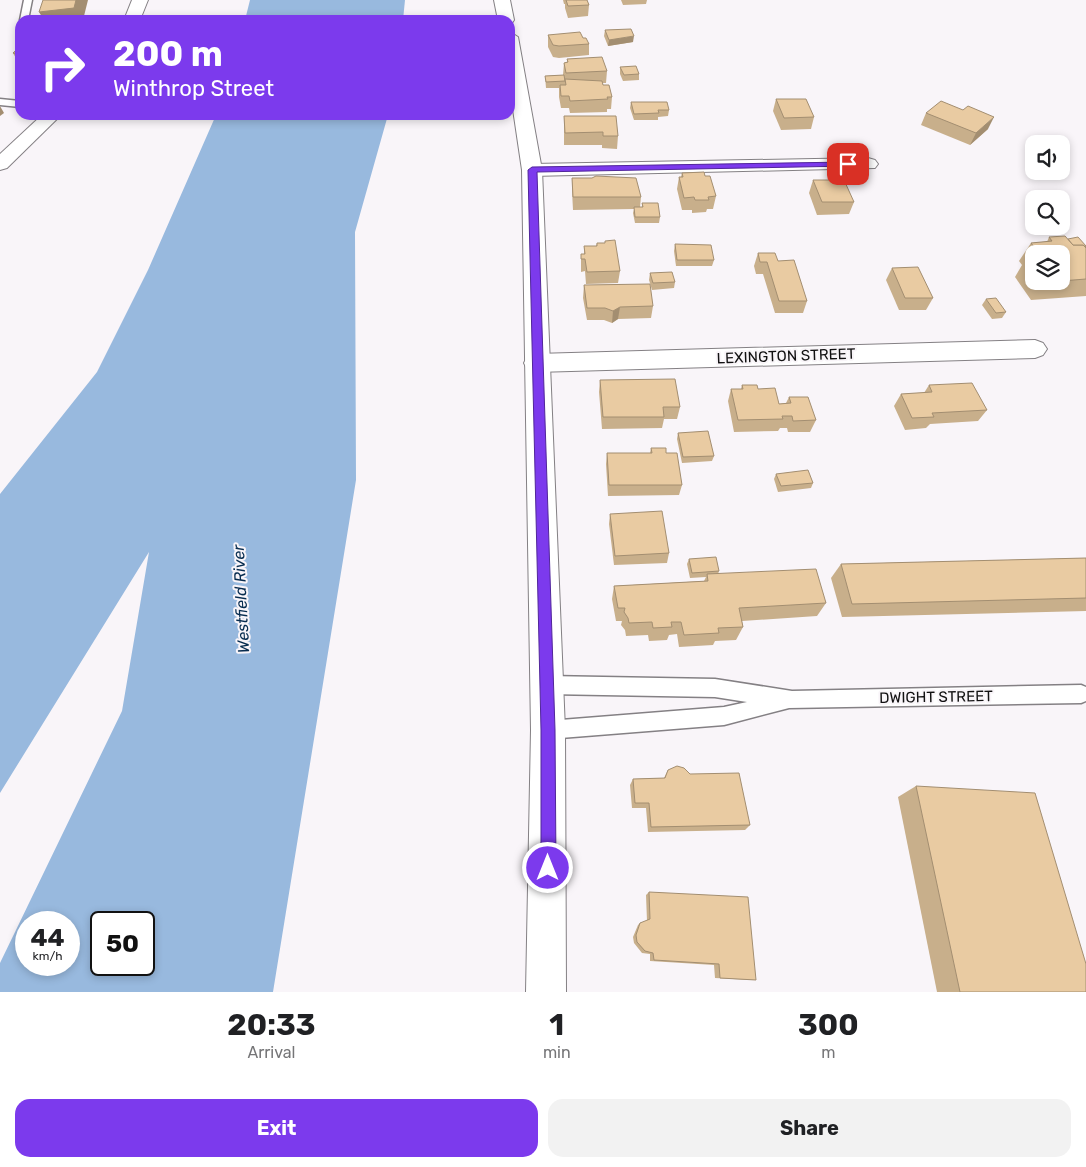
<!DOCTYPE html>
<html lang="en">
<head>
<meta charset="utf-8">
<style>
	:root { --surface:#fff; --page:#f2f2f2; --text:#202124; --muted:#757577; --accent:#7c3aed }
	body { margin:0; font-family:Rubik,sans-serif; background:var(--page); color:var(--text); height:100vh; display:flex; flex-direction:column; font-size:19px; white-space:nowrap }
	* { box-sizing:border-box; margin:0 }
	p { font-size:16px; color:var(--muted) }
	.icon { flex:none; width:28px; height:28px; fill:none; stroke:currentColor; stroke-width:2; stroke-linecap:round; stroke-linejoin:round }
	.map { position:relative; height:992px; overflow:hidden }
	.side { display:flex; flex-direction:column; background:var(--surface); flex:1 }
	.side>* { flex:none }
	.top-card { position:absolute; left:15px; top:15px; width:500px; height:105px; border-radius:15px; box-shadow:0 2px 8px #0003; background:#7c3aed; color:#fff; overflow:hidden }
	.tools { position:absolute; left:1025px; top:135px; display:grid; gap:10px }
	.tools a { display:grid; place-items:center; width:45px; height:45px; border-radius:10px; background:var(--surface); box-shadow:0 2px 8px #0003; font-size:25px }
	.speed { position:absolute; left:15px; top:911px; display:flex; gap:10px; font-size:25px; font-weight:700; text-align:center }
	.speed>* { display:grid; place-content:center; width:65px; height:65px; border-radius:50%; background:var(--surface); box-shadow:0 2px 8px #0003; line-height:1 }
	.speed small { font-size:12px; font-weight:400 }
	.speed .limit { border:2px solid #111; border-radius:8px; background:#fff; color:#111 }
	.pin { position:absolute; display:grid; place-items:center; width:42px; height:42px; color:#fff; margin:-21px; border-radius:10px; box-shadow:0 2px 8px #0006 }
	.me { position:absolute; width:55px; margin:-28px; rotate:0deg; stroke-linejoin:round; filter:drop-shadow(0 0 4px #0008) }
	.turn { display:flex; align-items:center; gap:18px; height:105px; padding:0 15px; font-size:22px }
	.turn .icon { width:65px; height:65px; stroke-width:2.5 }
	.turn b { display:block; font-size:35px; line-height:42px }
	.eta { display:flex; justify-content:space-evenly; align-items:center; height:85px; text-align:center }
	.eta b { font-size:30px; font-weight:700; line-height:35px }
	.button { display:flex; gap:10px; margin-top:auto; padding:10px 15px }
	.button a { flex:1; height:58px; border-radius:15px; background:var(--accent); color:#fff; font-size:20px; font-weight:700; line-height:58px; text-align:center }
	.button a+a { background:var(--page); color:var(--text) }
	.map>svg:first-child { display:block }
	.water { fill:#98b9de; fill-rule:evenodd }
	.lines { fill:none; stroke-linecap:round; stroke-linejoin:round }
	.lane-casing { stroke:#848084; stroke-width:3 }
	.street-casing { stroke:#848084; stroke-width:2 }
	.secondary-casing { stroke:#848084; stroke-width:2 }
	.lane { fill:#fff; fill-rule:evenodd }
	.street { fill:#fff; fill-rule:evenodd }
	.secondary { fill:#fff; fill-rule:evenodd }
	.wall { fill:#c8af8b; fill-rule:evenodd }
	.shaded-wall { fill:#a38e71 }
	.building { fill:#e9cba2; stroke:#a38e71 }
	.route { fill:#7c3aed; stroke:#51269a }
	.labels { text-anchor:middle; dominant-baseline:central; stroke-width:4; stroke-linejoin:round; paint-order:stroke }
	.street-label { font-size:15px; fill:#121112; stroke:#f9f5f9 }
	.water-label { font-size:16px; font-style:italic; fill:#072c4f; stroke:#f9f5f9 }
</style>
</head>
<body>
<div class="map">
<svg width="1086" height="992" viewBox="0 0 1086 992">
	<rect width="100%" height="100%" fill="#f9f5f9"/>
	<!-- water -->
	<g class="water">
		<polygon points="250,0 405,0 403,20 245,20"/>
		<path d="M 216,115 L 388,115 L 355,232 L 356,480 L 273,992 L 0,992 L 0,963 L 122,711 L 149,552 L 0,793 L 0,494 L 97,372 L 148,270 ZM 26,922 L 69,922 L 69,965 L 26,965 ZM 101,922 L 144,922 L 144,965 L 101,965 Z"/>
	</g>
	<g class="lines">
		<!-- lane casing -->
		<g class="lane-casing">
			<g id="lane">
				<polygon points="24,0 32,0 28,20 20,20"/>
				<polygon points="0,99 20,101 20,107 0,105"/>
				<polygon points="547,676 715,679 792,691 1081,685 1086,687 1086,701 1081,703 789,708 724,725 548,739 542,736 539,730 542,724 548,721 724,707 747,702 715,697 547,694 541,691 538,685 541,679"/>
			</g>
		</g>
		<!-- street casing -->
		<g class="street-casing">
			<g id="street">
				<polygon points="868,158 875,160 878,164 875,168 532,176 525,174 522,170 525,166 532,164"/>
				<polygon points="1035,340 1043,343 1047,349 1043,355 1035,358 536,372 527,369 524,363 527,357 536,354"/>
			</g>
		</g>
		<!-- secondary casing -->
		<g class="secondary-casing">
			<g id="secondary">
				<polygon points="132,0 148,0 140,20 124,20"/>
				<polygon points="494,0 510,0 514,20 512,23 510,20 498,20"/>
				<polygon points="510,32 518,37 542,170 565,730 566,992 526,992 531,730 522,170 510,89"/>
				<polygon points="42,115 61,115 7,168 0,170 0,154"/>
			</g>
		</g>
		<!-- lane -->
		<use href="#lane" class="lane"/>
		<!-- street -->
		<use href="#street" class="street"/>
		<!-- secondary -->
		<use href="#secondary" class="secondary"/>
	</g>
	<!-- wall -->
	<g class="wall">
		<polygon points="563,0 587,0 589,5 588,16 568,18 565,8 565,4 564,4"/>
		<polygon points="621,0 647,0 646,4 623,5"/>
		<polygon points="605,30 633,42 608,46 604,36"/>
		<polygon points="548,35 583,38 589,44 589,55 559,58 553,57 548,47"/>
		<polygon points="20,47 20,65 13,53"/>
		<polygon points="567,59 607,71 606,83 602,83 603,85 612,97 611,109 607,109 607,112 570,113 569,108 561,108 559,97 559,88 546,88 545,76 563,75 564,63 567,62"/>
		<polygon points="620,67 639,74 639,80 623,81 620,74"/>
		<polygon points="776,99 814,117 811,129 781,130 773,111"/>
		<polygon points="631,102 669,110 668,116 658,117 658,120 634,120 630,108"/>
		<polygon points="926,113 988,129 970,145 921,125"/>
		<polygon points="564,116 618,136 617,149 602,148 602,145 564,145"/>
		<polygon points="682,173 705,176 716,196 713,209 707,209 706,212 692,213 692,210 682,210 677,189 679,177 681,177"/>
		<polygon points="572,178 592,178 641,197 640,207 642,207 642,203 660,217 659,223 635,223 633,213 634,209 573,210 572,191"/>
		<polygon points="813,180 854,202 849,214 817,215 809,193"/>
		<path d="M 1049,237 L 1068,239 L 1086,246 L 1086,296 L 1031,300 L 1015,277 L 1022,265 L 1019,261 L 1031,243 L 1047,242 ZM 1034,254 L 1061,254 L 1061,281 L 1034,281 Z"/>
		<polygon points="597,243 620,271 618,283 586,284 585,271 581,272 581,254 584,254 584,246 596,246"/>
		<polygon points="675,244 714,260 712,266 676,266 674,251"/>
		<polygon points="758,253 778,261 807,301 803,313 775,313 763,274 756,274 754,266"/>
		<polygon points="892,268 933,298 926,310 899,310 886,280"/>
		<polygon points="650,273 675,282 674,288 652,290 649,280"/>
		<polygon points="584,285 653,306 651,318 618,319 612,323 604,320 587,320 583,298"/>
		<polygon points="986,299 1006,312 1002,318 992,319 982,305"/>
		<polygon points="600,380 680,407 677,419 664,419 662,428 602,429 599,392"/>
		<polygon points="742,385 758,389 779,404 786,403 789,397 816,420 810,432 788,432 787,428 780,428 778,431 734,432 728,401 731,389 741,389"/>
		<polygon points="929,385 987,410 978,421 930,424 926,428 905,430 894,406 901,394 924,393"/>
		<polygon points="678,433 714,456 712,461 682,463 677,439"/>
		<polygon points="651,448 666,453 682,485 679,495 608,496 606,464 607,453 650,453"/>
		<polygon points="776,474 813,483 811,488 778,492 774,479"/>
		<polygon points="610,514 669,553 667,563 614,565 609,524"/>
		<polygon points="1086,558 1086,611 842,617 831,578 841,564"/>
		<polygon points="689,559 719,571 718,574 826,603 817,616 742,621 743,627 736,640 715,641 713,645 679,647 677,634 669,635 667,640 649,641 648,635 626,636 625,630 621,625 622,621 616,621 612,599 614,586 704,581 706,577 690,578 687,564"/>
		<polygon points="668,770 690,774 750,825 745,830 648,832 646,808 632,808 630,785 633,779 664,778"/>
		<polygon points="916,786 1086,992 937,992 898,797"/>
		<polygon points="649,892 756,980 750,980 715,978 714,965 650,961 650,954 642,953 634,943 633,937 638,925 640,923 647,921 646,895"/>
	</g>
	<!-- shaded-wall -->
	<g class="shaded-wall">
		<polygon points="76,0 88,0 83,20 44,20 39,12"/>
		<polygon points="634,36 633,42 608,46 609,40"/>
		<polygon points="0,106 4,113 0,116"/>
		<polygon points="994,117 988,129 970,145 976,133"/>
		<polygon points="620,307 618,319 612,323 613,311"/>
	</g>
	<!-- building -->
	<g class="building">
		<polygon points="43,0 76,0 74,8 39,12"/>
		<polygon points="566,0 587,0 589,5 568,6"/>
		<polygon points="631,29 634,36 609,40 605,30"/>
		<polygon points="580,32 583,38 586,38 589,44 559,46 553,45 548,35"/>
		<polygon points="20,47 20,54 13,53"/>
		<polygon points="602,57 607,71 566,73 564,63 568,62 567,59"/>
		<polygon points="636,66 639,74 624,75 620,67"/>
		<polygon points="564,75 565,81 546,82 545,76"/>
		<polygon points="565,79 602,81 603,85 609,85 612,97 607,97 608,99 570,101 569,96 561,96 560,85 566,85"/>
		<polygon points="776,99 806,99 814,117 784,118"/>
		<polygon points="941,101 963,110 968,106 994,117 976,133 926,113"/>
		<polygon points="631,102 667,102 669,110 658,110 659,113 634,114"/>
		<polygon points="564,116 616,116 618,136 603,136 603,132 565,133"/>
		<polygon points="704,172 705,176 710,176 716,196 708,197 709,200 695,200 694,197 684,198 679,177 683,177 682,173"/>
		<polygon points="596,176 636,178 641,197 573,197 572,178 592,178"/>
		<polygon points="813,180 844,180 854,202 822,202"/>
		<polygon points="642,203 658,203 660,217 635,217 634,207 643,207"/>
		<polygon points="1065,236 1073,245 1083,245 1086,248 1086,279 1061,281 1061,254 1039,254 1031,243 1052,241 1049,237"/>
		<polygon points="1078,237 1086,246 1086,247 1083,245 1073,245 1068,239"/>
		<polygon points="615,240 620,271 587,272 585,259 581,259 581,254 585,254 584,246 597,246 597,243 605,243 605,241"/>
		<polygon points="675,244 711,245 714,260 677,260"/>
		<polygon points="758,253 775,253 778,261 794,260 807,301 779,301 767,262 760,262"/>
		<polygon points="1034,258 1034,269 1026,259"/>
		<polygon points="918,267 933,298 905,298 892,268"/>
		<polygon points="672,272 675,282 653,283 650,273"/>
		<polygon points="650,284 653,306 620,307 613,311 605,308 587,308 584,285"/>
		<polygon points="996,298 1006,312 996,313 986,299"/>
		<polygon points="675,379 680,407 663,407 664,417 603,417 600,380"/>
		<polygon points="972,383 987,410 932,413 934,417 912,418 901,394 932,392 929,385"/>
		<polygon points="742,385 757,385 758,389 775,388 779,404 791,403 789,397 808,397 816,420 793,421 792,416 782,416 783,419 738,420 731,389 743,389"/>
		<polygon points="708,431 714,456 683,457 678,433"/>
		<polygon points="651,448 666,448 666,453 677,453 682,485 609,485 607,453 652,453"/>
		<polygon points="808,470 813,483 781,486 776,474"/>
		<polygon points="662,511 669,553 615,556 610,514"/>
		<polygon points="716,557 719,571 692,573 689,559"/>
		<polygon points="1086,558 1086,598 852,604 841,564"/>
		<polygon points="816,569 826,603 739,608 743,627 718,628 719,633 684,635 681,622 671,622 672,627 653,628 652,622 629,623 628,618 624,612 625,608 618,608 614,586 708,581 707,574"/>
		<polygon points="677,766 684,768 690,774 739,773 750,825 651,827 649,803 635,803 633,779 665,778 668,770"/>
		<polygon points="916,786 1035,793 1086,964 1086,992 960,992"/>
		<polygon points="649,892 748,897 756,980 720,978 719,964 654,960 653,953 645,951 637,942 636,935 640,923 650,919"/>
	</g>
	<!-- route -->
	<polygon class="route" points="848,162 852,164 851,166 537,172 555,730 556,868 554,874 548,876 543,874 541,868 541,730 528,170 532,167"/>
	<g class="labels">
		<!-- street labels -->
		<g class="street-label">
			<text transform="translate(786 356) rotate(-2)">LEXINGTON STREET</text>
			<text transform="translate(936 697) rotate(-1)">DWIGHT STREET</text>
		</g>
		<!-- water labels -->
		<g class="water-label">
			<text transform="translate(241 599) rotate(-93)">Westfield River</text>
		</g>
	</g>
</svg>
<div class="tools">
<a><svg class="icon" aria-label="sound" viewBox="0 0 24 24"><path d="M4 9h4l5-4v14l-5-4H4zM17 9q2 3 0 6"/></svg></a>
<a><svg class="icon" aria-label="search" viewBox="0 0 24 24"><circle cx="10" cy="10" r="6"/><path d="M15 15l6 6"/></svg></a>
<a><svg class="icon" aria-label="layers" viewBox="0 0 24 24"><path d="M12 4l9 5-9 5-9-5zM3 14l9 5 9-5"/></svg></a>
</div>
<div class="speed"><div>44<small>km/h</small></div><div class="limit">50</div></div>
<div class="pin" style="left:848px;top:164px;background:#d93025"><svg class="icon" aria-label="arrive" viewBox="0 0 24 24"><path d="M6 21V4h12l-3 4 3 4H6"/></svg></div>
<svg class="me" style="left:548px;top:868px" viewBox="-20 -20 40 40"><circle r="17" fill="#7c3aed" stroke="#fff" stroke-width="3"/><path d="M0-11L8 9 0 5-8 9z" fill="#fff"/></svg>
<div class="top-card">
<div class="turn"><svg class="icon" aria-label="right" viewBox="0 0 24 24"><path d="M7 20v-9h11M14 6l5 5-5 5"/></svg><div><b>200 m</b>Winthrop Street</div></div>
</div>
</div>
<section class="side">
<div class="eta">
<div><b>20:33</b><p>Arrival</p></div>
<div><b>1</b><p>min</p></div>
<div><b>300</b><p>m</p></div>
</div>
<div class="button"><a>Exit</a><a>Share</a></div>
</section>
</body>
</html>
